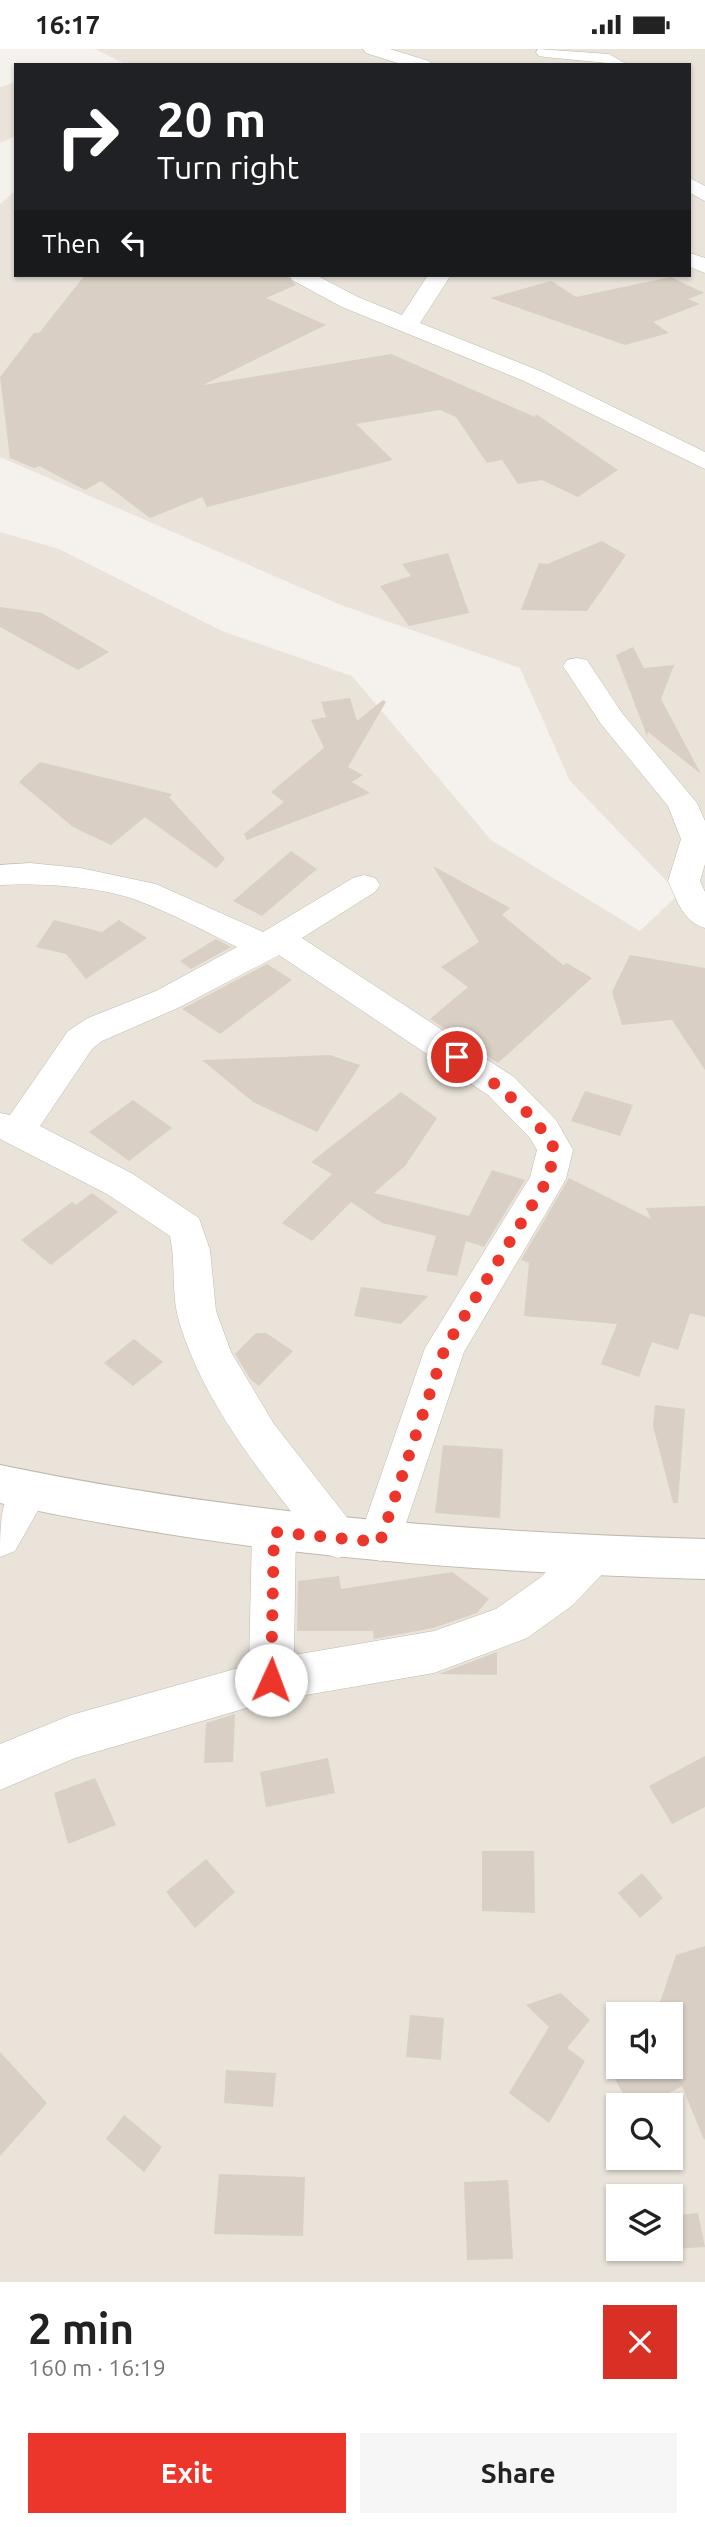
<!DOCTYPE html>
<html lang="en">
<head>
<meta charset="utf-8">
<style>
	:root { --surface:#fff; --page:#f6f6f6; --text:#222; --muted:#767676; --accent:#ed362b }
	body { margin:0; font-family:Ubuntu,sans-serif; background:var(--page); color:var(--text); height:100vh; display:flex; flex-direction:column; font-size:26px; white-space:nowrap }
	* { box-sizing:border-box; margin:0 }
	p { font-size:23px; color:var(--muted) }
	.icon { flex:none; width:38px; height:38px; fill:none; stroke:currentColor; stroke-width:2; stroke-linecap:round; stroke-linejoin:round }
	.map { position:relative; height:2233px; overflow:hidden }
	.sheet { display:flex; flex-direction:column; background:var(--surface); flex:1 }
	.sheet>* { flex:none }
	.guide { position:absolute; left:14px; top:14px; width:677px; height:214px; border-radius:0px; box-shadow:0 2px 5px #0004; background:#202124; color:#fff; overflow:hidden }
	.controls { position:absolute; left:606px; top:1953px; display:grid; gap:14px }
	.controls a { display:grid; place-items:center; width:77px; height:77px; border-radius:0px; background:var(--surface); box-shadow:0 2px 5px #0004; font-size:35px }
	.pin { position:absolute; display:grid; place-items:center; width:60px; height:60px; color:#fff; margin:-30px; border:4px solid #fff; border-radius:50%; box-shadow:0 2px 7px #0007 }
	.me { position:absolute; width:77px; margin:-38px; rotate:2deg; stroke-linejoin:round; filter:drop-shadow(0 0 5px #0008) }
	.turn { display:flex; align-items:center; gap:24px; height:147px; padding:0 28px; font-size:32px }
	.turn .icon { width:91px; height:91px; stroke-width:2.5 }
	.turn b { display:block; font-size:49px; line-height:60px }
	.then { display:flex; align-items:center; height:66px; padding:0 28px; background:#0003; gap:14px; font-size:26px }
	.round { display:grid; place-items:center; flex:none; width:74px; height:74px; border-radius:0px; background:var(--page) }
	.headline { display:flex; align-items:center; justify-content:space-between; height:119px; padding:0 28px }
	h1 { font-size:42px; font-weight:700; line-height:52px }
	.cta { display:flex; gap:14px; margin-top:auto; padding:14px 28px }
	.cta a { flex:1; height:80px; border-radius:0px; background:var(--accent); color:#fff; font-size:28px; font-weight:700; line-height:80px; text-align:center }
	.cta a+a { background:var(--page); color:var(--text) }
	.status { display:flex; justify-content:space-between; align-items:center; height:49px; padding:0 35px; background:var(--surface); direction:ltr }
	.status svg { height:19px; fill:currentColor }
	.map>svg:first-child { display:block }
	.residential { fill:#e9e3da; fill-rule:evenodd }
	.building { fill:#d9cfc5 }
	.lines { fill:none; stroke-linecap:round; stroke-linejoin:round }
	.minor-casing { stroke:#c0b8af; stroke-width:1 }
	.tertiary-casing { stroke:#c0b8af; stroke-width:2 }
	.minor { fill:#fff; fill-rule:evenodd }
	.tertiary { fill:#fff; fill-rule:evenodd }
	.route { stroke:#ed362b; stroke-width:12; stroke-dasharray:0 21.6 }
</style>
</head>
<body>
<div class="status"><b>16:17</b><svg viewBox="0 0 49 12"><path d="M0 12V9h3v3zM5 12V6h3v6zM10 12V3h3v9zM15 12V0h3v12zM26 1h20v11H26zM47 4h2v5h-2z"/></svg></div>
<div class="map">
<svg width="705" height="2233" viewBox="0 0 705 2233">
	<rect width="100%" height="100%" fill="#f5f1ec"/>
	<!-- residential -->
	<g class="residential">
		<path d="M 95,0 L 705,0 L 705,2233 L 0,2233 L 0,483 L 59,500 L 222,582 L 352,627 L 491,791 L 640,882 L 679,845 L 570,732 L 520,619 L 341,556 L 0,408 L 0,155 L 16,141 L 16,226 L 690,226 L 690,16 L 127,16 ZM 618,1965 L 670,1965 L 670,2018 L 618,2018 ZM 618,2056 L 670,2056 L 670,2109 L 618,2109 ZM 618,2147 L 670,2147 L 670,2200 L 618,2200 Z"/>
		<polygon points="16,33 15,87 0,94 0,38"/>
	</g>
	<!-- building -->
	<g class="building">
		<polygon points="85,226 286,226 296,236 266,249 326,276 203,336 391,305 535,368 536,365 618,421 578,448 542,431 518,435 502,411 487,414 456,368 440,361 356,375 393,411 207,458 202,448 150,469 101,432 85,441 39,417 34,419 10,409 0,328 34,284 39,284"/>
		<polygon points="671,228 704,244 688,250 700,255 653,273 669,284 625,296 490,249 551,232 576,248"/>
		<polygon points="602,492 626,506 587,562 521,561 539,514 547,515"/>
		<polygon points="448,504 469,564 409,577 380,537 411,527 402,515"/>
		<polygon points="0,558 42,564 109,603 78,621 0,578"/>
		<polygon points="633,598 644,619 674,616 661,650 701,725 648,683 647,687 616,606"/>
		<polygon points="350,649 357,672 383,651 386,653 348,718 363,726 352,733 370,744 247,791 244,785 284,753 271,743 324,699 311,671 326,668 321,653"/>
		<polygon points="40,713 172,745 169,748 225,810 216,819 145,768 111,796 73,778 19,733"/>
		<polygon points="291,802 317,820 262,867 233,852"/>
		<polygon points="433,817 510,859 502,866 563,916 567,914 592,929 498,1014 430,970 468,938 441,918 479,893"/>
		<polygon points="54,871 102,883 119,871 147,889 86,930 66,905 36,898"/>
		<polygon points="216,890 231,898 191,920 180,912"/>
		<polygon points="630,906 705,919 705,1021 672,971 622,976 612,943"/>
		<polygon points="267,915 292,931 220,985 182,960"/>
		<polygon points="330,1006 360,1016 317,1083 253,1053 202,1011"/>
		<polygon points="585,1042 633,1056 620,1087 571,1072"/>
		<polygon points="401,1043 437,1069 405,1117 374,1144 469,1167 492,1121 525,1131 484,1198 466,1192 457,1227 426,1222 436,1187 382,1174 351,1153 312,1192 282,1174 332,1125 311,1113"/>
		<polygon points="133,1051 172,1079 129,1112 89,1083"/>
		<polygon points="569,1129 651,1170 646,1159 705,1157 705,1268 690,1264 678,1301 652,1293 639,1328 601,1315 617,1275 524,1267 529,1214 521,1211"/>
		<polygon points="92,1144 118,1163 51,1216 21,1191 72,1153 76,1156"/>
		<polygon points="361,1238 428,1247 401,1275 354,1267"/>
		<polygon points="256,1284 266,1284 293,1302 259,1337 251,1331 235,1305"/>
		<polygon points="134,1290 163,1313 133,1337 104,1314"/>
		<polygon points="655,1356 685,1360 678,1454 673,1454 653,1377"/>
		<polygon points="443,1396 503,1400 500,1469 435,1464"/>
		<polygon points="452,1523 489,1550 477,1564 433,1579 374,1590 373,1582 297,1582 298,1532 339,1527 341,1540"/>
		<polygon points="497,1603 497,1626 439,1625"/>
		<polygon points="235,1665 233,1713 204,1714 206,1674"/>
		<polygon points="705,1707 705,1758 672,1775 649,1737"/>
		<polygon points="328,1709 335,1744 266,1758 260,1723"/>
		<polygon points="95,1729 116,1776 68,1795 54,1744"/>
		<polygon points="482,1802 534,1802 535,1864 482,1862"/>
		<polygon points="206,1810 235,1843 195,1879 166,1843"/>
		<polygon points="642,1824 663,1849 640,1869 618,1844"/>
		<polygon points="705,1897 705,2090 704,2091 682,2037 647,2056 629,2056 613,2026 629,2018 640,2018 654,2031 653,2018 670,2018 670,1965 656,1965 676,1906"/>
		<polygon points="561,1944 590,1971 567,1999 585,2012 549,2074 509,2044 549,1978 526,1956"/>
		<polygon points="410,1966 444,1969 441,2011 406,2008"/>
		<polygon points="0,2003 47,2054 0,2107"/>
		<polygon points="226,2021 276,2024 273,2058 224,2054"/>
		<polygon points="124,2066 162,2098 144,2123 106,2090"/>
		<polygon points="219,2125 305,2128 303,2187 214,2185"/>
		<polygon points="508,2131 513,2210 467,2211 464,2133"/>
		<polygon points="698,2164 705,2198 674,2200 670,2167"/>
	</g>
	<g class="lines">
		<!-- minor casing -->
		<g class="minor-casing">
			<g id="minor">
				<polygon points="363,0 390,0 429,12 432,16 404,16 366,4"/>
				<polygon points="538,0 609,5 628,16 545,8 539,7 536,3"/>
				<polygon points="690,129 705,137 705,152 690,144"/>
				<polygon points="690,204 705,209 705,224 690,218"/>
				<polygon points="289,226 316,226 358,248 402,266 428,226 451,226 420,274 540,322 705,403 705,420 524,332 342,258 292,231"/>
				<path d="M 577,609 L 587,611 L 622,664 L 697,754 L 705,772 L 705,815 L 700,832 L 705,843 L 705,879 C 683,873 677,851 668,832 L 681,790 L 668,757 L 601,675 L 563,617 L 567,611 Z"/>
				<path d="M 30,814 L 80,819 L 156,835 L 263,883 L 353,829 L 364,826 L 375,829 L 380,836 L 375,843 L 302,889 L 514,1028 L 556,1071 L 573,1101 L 566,1130 L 464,1303 L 395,1507 L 380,1512 L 365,1507 L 359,1491 L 353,1504 L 338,1509 L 323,1504 C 269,1433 205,1360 179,1272 C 171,1245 176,1215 170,1187 L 107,1145 L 0,1090 L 0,1064 L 10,1066 L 68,982 L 88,969 L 156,942 L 237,898 C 205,882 173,865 139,852 C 101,837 40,834 0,836 L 0,816 ZM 279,906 L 488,1046 L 530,1089 L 537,1101 L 530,1128 L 425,1299 L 359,1490 L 353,1476 L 274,1375 L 231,1303 L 216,1262 L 210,1201 L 199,1169 L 133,1125 L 40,1077 L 92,1000 L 102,992 L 180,958 Z"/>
				<path d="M 28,1424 L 43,1429 L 49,1442 L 15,1502 L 0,1508 C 0,1475 0,1437 28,1424 Z"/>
				<polygon points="274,1464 289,1470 296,1483 294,1606 434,1582 496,1560 541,1528 575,1494 590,1489 605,1494 612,1508 605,1522 573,1556 527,1589 434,1624 271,1652 75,1709 0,1741 0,1695 71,1666 249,1616 252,1483 259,1470"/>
			</g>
		</g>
		<!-- tertiary casing -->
		<g class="tertiary-casing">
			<path id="tertiary" d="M 0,1416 C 236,1465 465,1483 705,1490 L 705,1530 C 463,1523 237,1505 0,1454 Z"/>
		</g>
		<!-- minor -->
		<use href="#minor" class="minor"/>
		<!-- tertiary -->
		<use href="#tertiary" class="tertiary"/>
	</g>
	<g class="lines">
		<!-- route -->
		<path class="route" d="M 271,1631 L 274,1483 L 380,1493 L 445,1299 L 548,1130 L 555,1101 C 532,1060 495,1034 457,1008"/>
	</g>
</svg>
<div class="controls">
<a><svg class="icon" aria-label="sound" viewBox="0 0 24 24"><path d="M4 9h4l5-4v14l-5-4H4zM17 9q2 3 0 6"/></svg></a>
<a><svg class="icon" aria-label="search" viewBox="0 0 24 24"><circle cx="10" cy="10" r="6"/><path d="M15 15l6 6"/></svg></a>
<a><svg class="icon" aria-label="layers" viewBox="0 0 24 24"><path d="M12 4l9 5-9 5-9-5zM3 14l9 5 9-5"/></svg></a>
</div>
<div class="pin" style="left:457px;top:1008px;background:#d93025"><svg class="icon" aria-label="arrive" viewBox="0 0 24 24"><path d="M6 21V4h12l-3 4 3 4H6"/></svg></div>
<svg class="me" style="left:271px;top:1631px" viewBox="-20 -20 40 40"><circle r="19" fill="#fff"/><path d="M0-13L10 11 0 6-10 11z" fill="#ed362b"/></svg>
<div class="guide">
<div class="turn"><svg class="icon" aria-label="right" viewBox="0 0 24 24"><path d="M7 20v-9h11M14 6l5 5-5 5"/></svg><div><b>20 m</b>Turn right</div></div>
<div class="then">Then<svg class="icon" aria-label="left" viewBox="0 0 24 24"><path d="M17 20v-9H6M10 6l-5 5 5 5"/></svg></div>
</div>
</div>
<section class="sheet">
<div class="headline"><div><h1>2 min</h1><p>160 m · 16:19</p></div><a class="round" style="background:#d93025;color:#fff"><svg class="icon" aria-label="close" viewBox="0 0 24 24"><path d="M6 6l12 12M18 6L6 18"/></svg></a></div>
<div class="cta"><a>Exit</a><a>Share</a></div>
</section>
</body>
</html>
